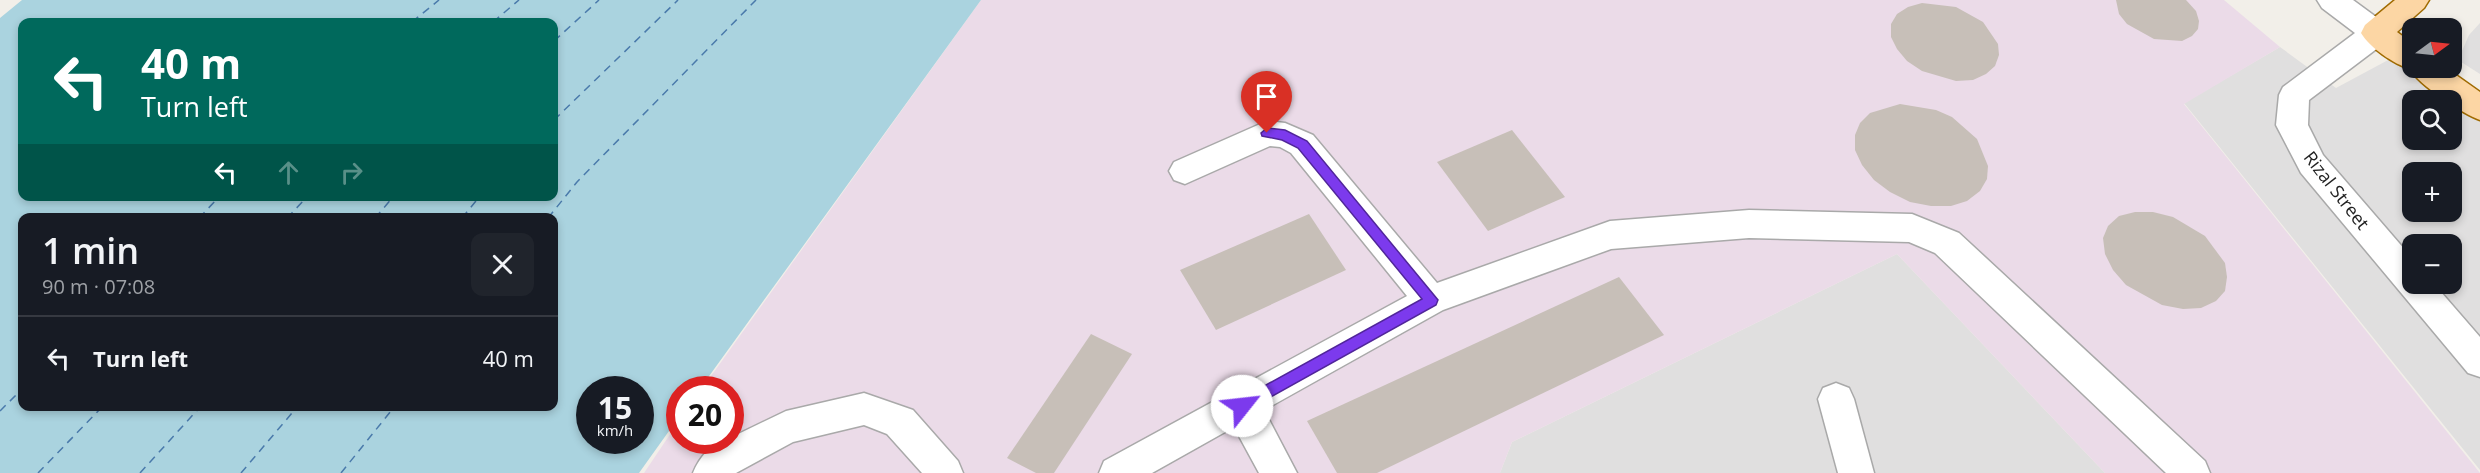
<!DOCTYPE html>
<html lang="en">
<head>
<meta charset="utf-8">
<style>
	:root { --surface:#171b24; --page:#20242c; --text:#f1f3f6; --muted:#9ea1a6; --line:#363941 }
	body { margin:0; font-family:"Open Sans",sans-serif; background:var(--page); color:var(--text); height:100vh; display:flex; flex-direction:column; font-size:22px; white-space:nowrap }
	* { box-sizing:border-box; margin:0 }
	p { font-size:20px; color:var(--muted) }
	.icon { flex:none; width:33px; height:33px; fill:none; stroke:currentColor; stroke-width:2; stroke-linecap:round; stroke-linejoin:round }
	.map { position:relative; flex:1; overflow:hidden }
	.sheet { position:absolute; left:18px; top:213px; width:540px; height:198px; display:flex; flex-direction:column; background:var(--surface); border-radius:12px; box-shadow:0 3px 9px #0003 }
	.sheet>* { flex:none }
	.hud { position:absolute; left:18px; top:18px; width:540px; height:183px; border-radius:12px; box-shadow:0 3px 9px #0003; background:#00695c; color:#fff; overflow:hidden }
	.needle { width:39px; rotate:75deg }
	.tools { position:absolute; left:2402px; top:18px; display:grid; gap:12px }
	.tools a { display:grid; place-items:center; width:60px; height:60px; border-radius:12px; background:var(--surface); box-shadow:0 3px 9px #0003; font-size:30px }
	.speed { position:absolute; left:576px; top:376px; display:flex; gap:12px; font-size:30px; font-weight:700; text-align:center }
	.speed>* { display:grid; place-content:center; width:78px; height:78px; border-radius:50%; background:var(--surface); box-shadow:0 3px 9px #0003; line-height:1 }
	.speed small { font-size:15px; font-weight:400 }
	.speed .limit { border:9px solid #d22; background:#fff; color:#111 }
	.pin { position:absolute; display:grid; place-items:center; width:51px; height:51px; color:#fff; margin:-62px -26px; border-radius:50% 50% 50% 0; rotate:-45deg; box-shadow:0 0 6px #0007 }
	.pin .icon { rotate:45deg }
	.me { position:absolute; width:66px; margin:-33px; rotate:61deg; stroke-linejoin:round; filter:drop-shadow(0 0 4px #0008) }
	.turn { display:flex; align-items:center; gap:21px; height:126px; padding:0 24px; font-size:27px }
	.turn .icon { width:78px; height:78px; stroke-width:2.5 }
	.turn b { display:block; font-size:42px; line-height:51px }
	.lanes { display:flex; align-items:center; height:57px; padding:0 24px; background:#0003; justify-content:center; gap:30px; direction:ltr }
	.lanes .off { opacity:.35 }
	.round { display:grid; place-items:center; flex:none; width:63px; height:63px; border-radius:12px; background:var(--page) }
	.summary { display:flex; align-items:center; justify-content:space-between; height:102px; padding:0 24px }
	h1 { font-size:36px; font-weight:600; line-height:45px }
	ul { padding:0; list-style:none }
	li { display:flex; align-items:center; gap:18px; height:84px; padding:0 24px; border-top:2px solid var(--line) }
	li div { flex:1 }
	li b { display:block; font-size:22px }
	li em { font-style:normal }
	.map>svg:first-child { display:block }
	.residential { fill:#e0dfdf; fill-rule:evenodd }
	.industrial { fill:#ebdbe8 }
	.water { fill:#aad3df; fill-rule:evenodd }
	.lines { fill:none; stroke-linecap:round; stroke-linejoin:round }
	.ferry { stroke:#4a7aab; stroke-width:1.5; stroke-dasharray:8 6; stroke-linecap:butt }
	.building { fill:#c7bfb8 }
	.minor-casing { stroke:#a9a9a9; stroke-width:3 }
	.major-casing { stroke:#a06b00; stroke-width:3 }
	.minor { fill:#fff; fill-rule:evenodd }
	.major { fill:#fcd6a4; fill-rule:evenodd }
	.route { fill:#7c3aed; stroke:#51269a; stroke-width:1.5 }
	.labels { text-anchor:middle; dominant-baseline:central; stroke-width:6; stroke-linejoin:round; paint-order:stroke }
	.street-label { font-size:18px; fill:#222; stroke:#fff }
</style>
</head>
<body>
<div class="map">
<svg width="2480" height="473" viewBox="0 0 2480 473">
	<rect width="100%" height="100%" fill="#f2efe9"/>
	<!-- residential -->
	<g class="residential">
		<polygon points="2480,23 2480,74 2458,60 2469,35"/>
		<path d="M 2280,47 L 2336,88 L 2390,59 L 2450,100 L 2412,100 L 2412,140 L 2451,140 L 2451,101 L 2480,122 L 2480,470 L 2184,103 ZM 2412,172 L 2451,172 L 2451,212 L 2412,212 ZM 2412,244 L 2451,244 L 2451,284 L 2412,284 Z"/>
		<polygon points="1897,254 2105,473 1500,473 1512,442"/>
	</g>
	<!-- industrial -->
	<polygon class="industrial" points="981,0 2224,0 2280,47 2184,104 2480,473 2105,473 1897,254 1512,442 1500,473 644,473 679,421 680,441 730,441 730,390 701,390"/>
	<!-- water -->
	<path class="water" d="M 22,0 L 981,0 L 699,390 L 680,390 L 679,417 L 639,473 L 0,473 L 0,18 ZM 22,22 L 554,22 L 554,196 L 22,196 ZM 22,218 L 554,218 L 554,406 L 22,406 ZM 590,390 L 640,390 L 640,441 L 590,441 Z"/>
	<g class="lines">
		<!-- ferry -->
		<g class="ferry">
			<polyline points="412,22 439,0"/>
			<polyline points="493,22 519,0"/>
			<polyline points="554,41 599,0"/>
			<polyline points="554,120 678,0"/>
			<polyline points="199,218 220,196"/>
			<polyline points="287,218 308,196"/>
			<polyline points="375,218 394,196"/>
			<polyline points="462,218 480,196"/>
			<polyline points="548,218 577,182 756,0"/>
			<polyline points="0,411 22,389"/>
			<polyline points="38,473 103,406"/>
			<polyline points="140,473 201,406"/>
			<polyline points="241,473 298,406"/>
			<polyline points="341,473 395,406"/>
		</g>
	</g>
	<!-- building -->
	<g class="building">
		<polygon points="2116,0 2186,0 2196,11 2199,21 2198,29 2192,36 2182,41 2154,39 2127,24 2119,14"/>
		<polygon points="1922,3 1956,7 1983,22 1998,44 1999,55 1995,66 1986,74 1973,80 1956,81 1922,71 1907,61 1897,49 1891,37 1891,24 1897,14 1908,7"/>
		<polygon points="1900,104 1936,110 1952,117 1977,139 1988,166 1987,179 1980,191 1967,201 1951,206 1931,206 1910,202 1890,192 1874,180 1862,165 1855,150 1855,135 1860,123 1870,113"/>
		<polygon points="1512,130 1565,197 1488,231 1437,162"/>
		<polygon points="2135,212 2153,212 2173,217 2205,236 2225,263 2227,277 2225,291 2216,301 2201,308 2183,309 2162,305 2126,285 2113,270 2105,254 2103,238 2108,226 2119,216"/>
		<polygon points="1309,214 1346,270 1216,330 1180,270"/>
		<polygon points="1619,277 1664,335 1377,473 1337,473 1307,421"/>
		<polygon points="1091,334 1132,354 1054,473 1036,473 1007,458"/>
	</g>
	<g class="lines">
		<!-- minor casing -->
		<g class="minor-casing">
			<g id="minor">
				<polygon points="2317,0 2353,0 2387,25 2391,33 2387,41 2309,100 2308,125 2323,155 2412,258 2412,284 2434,284 2480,337 2480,377 2468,373 2301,173 2276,125 2279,95 2283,87 2355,33 2322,8"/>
				<polygon points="1267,121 1285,123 1313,135 1437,283 1610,221 1749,210 1912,214 1959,233 2205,461 2210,473 2166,473 1935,253 1909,242 1749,238 1611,249 1443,310 1264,410 1297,473 1259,473 1234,427 1152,473 1099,473 1104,461 1407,296 1291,153 1280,147 1270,146 1185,184 1174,180 1169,171 1174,162"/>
				<polygon points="1836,383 1849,388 1854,399 1874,473 1838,473 1818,399 1823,388"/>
				<path d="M 864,393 L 913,410 L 958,461 L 963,473 L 922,473 L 887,434 L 864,425 L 793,442 L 736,473 L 693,473 C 699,458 712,441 730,441 L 730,438 L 786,411 Z"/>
			</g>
		</g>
		<!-- major casing -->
		<g class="major-casing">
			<path id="major" d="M 2395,0 L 2429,0 L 2424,8 L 2397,32 L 2412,43 L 2412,68 L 2446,68 L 2480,92 L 2480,120 C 2463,114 2419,85 2410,69 C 2394,64 2370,48 2361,33 L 2365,25 Z"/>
		</g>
		<!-- minor -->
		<use href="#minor" class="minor"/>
		<!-- major -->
		<use href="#major" class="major"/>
	</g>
	<!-- route -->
	<polygon class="route" points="1267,128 1285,130 1307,141 1438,300 1436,305 1242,413 1237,411 1235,406 1237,401 1422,299 1298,148 1282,140 1262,136 1261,133"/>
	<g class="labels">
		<!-- street labels -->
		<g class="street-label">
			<text transform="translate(2337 190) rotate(52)">Rizal Street</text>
		</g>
	</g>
</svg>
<div class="tools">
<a><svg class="needle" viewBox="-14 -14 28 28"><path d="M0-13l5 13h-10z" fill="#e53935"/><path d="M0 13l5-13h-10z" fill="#9ea1a6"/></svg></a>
<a><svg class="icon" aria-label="search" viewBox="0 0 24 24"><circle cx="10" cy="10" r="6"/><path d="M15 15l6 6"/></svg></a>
<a>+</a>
<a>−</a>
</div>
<div class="speed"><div>15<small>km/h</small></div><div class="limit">20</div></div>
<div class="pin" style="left:1267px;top:133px;background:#d93025"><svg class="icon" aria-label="arrive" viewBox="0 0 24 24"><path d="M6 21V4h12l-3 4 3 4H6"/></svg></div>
<svg class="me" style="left:1242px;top:406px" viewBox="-20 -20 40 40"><circle r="19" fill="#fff"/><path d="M0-13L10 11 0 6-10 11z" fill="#7c3aed"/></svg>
<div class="hud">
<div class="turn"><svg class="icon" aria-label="left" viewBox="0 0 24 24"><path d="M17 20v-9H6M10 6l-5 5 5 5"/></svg><div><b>40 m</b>Turn left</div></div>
<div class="lanes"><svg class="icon" aria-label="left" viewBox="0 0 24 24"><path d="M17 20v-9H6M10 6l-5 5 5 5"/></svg><svg class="icon off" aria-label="ahead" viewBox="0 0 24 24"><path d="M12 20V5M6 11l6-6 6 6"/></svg><svg class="icon off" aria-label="right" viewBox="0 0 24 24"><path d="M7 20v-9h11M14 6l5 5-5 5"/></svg></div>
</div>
<section class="sheet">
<div class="summary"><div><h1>1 min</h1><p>90 m · 07:08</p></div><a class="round"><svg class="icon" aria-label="close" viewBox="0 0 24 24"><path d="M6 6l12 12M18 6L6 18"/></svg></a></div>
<ul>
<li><svg class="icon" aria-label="left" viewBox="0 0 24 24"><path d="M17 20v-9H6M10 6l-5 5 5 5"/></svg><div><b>Turn left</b></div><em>40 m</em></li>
</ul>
</section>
</div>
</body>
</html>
